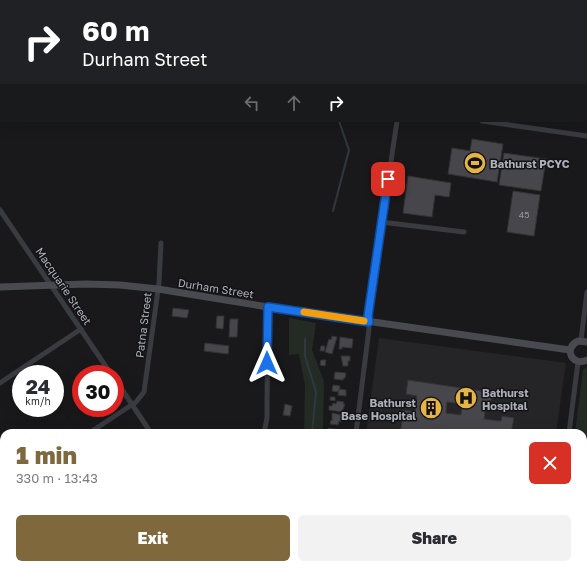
<!DOCTYPE html>
<html lang="en">
<head>
<meta charset="utf-8">
<style>
	:root { --surface:#fff; --page:#f2f2f3; --text:#2b2b33; --muted:#7c7c81; --accent:#7f683c }
	body { margin:0; font-family:"Golos Text",sans-serif; background:var(--page); color:var(--text); height:100vh; display:flex; flex-direction:column; font-size:15px; white-space:nowrap }
	* { box-sizing:border-box; margin:0 }
	p { font-size:13px; color:var(--muted) }
	.icon { flex:none; width:22px; height:22px; fill:none; stroke:currentColor; stroke-width:2; stroke-linecap:round; stroke-linejoin:round }
	.map { position:relative; flex:1; overflow:hidden }
	.sheet { position:absolute; left:0px; top:429px; width:587px; height:140px; display:flex; flex-direction:column; background:var(--surface); border-radius:12px 12px 0 0; box-shadow:0 4px 16px #0002 }
	.sheet>* { flex:none }
	.banner { position:absolute; left:0px; top:0px; width:587px; height:122px; box-shadow:0 4px 16px #0002; background:#202124; color:#fff; overflow:hidden }
	.speed { position:absolute; left:12px; top:365px; display:flex; gap:8px; font-size:20px; font-weight:700; text-align:center }
	.speed>* { display:grid; place-content:center; width:52px; height:52px; border-radius:50%; background:var(--surface); box-shadow:0 4px 16px #0002; line-height:1 }
	.speed small { font-size:10px; font-weight:400 }
	.speed .limit { border:6px solid #d22; background:#fff; color:#111 }
	.pin { position:absolute; display:grid; place-items:center; width:34px; height:34px; color:#fff; margin:-17px; border-radius:8px; box-shadow:0 2px 6px #0006 }
	.me { position:absolute; width:44px; margin:-22px; rotate:0deg; stroke-linejoin:round; filter:drop-shadow(0 0 3px #0008) }
	.turn { display:flex; align-items:center; gap:14px; height:84px; padding:0 16px; font-size:18px }
	.turn .icon { width:52px; height:52px; stroke-width:2.5 }
	.turn b { display:block; font-size:28px; line-height:34px }
	.lanes { display:flex; align-items:center; height:38px; padding:0 16px; background:#0003; justify-content:center; gap:20px; direction:ltr }
	.lanes .off { opacity:.35 }
	.round { display:grid; place-items:center; flex:none; width:42px; height:42px; border-radius:6px; background:var(--page) }
	.head { display:flex; align-items:center; justify-content:space-between; height:68px; padding:0 16px }
	h1 { font-size:24px; font-weight:800; line-height:30px; color:var(--accent) }
	.button { display:flex; gap:8px; margin-top:auto; padding:8px 16px }
	.button a { flex:1; height:46px; border-radius:6px; background:var(--accent); color:#fff; font-size:16px; font-weight:800; line-height:46px; text-align:center }
	.button a+a { background:var(--page); color:var(--text) }
	.map>svg:first-child { display:block }
	.built { fill:#252528 }
	.green { fill:#232b24 }
	.lines { fill:none; stroke-linecap:round; stroke-linejoin:round }
	.stream { stroke:#30383f; stroke-width:2 }
	.building { fill:#46464b; stroke:#333337; fill-rule:evenodd }
	.street { stroke:#3a3b40; stroke-width:5 }
	.secondary { stroke:#494a50; stroke-width:7 }
	.route-casing { stroke:#114b97; stroke-width:10 }
	.route { stroke:#1a73e8; stroke-width:7 }
	.slow { stroke:#f59e0b; stroke-width:7 }
	.labels { text-anchor:middle; dominant-baseline:central; stroke-width:3; stroke-linejoin:round; paint-order:stroke }
	.number-label { font-size:9px; fill:#93969e }
	.poi-label { font-size:11px; font-weight:bold; fill:#adb0ba; stroke:#141416; text-anchor:start }
	.street-label { font-size:11px; fill:#adb0ba; stroke:#141416 }
</style>
</head>
<body>
<div class="map">
<svg width="587" height="569" viewBox="0 0 587 569">
	<rect width="100%" height="100%" fill="#19191b"/>
	<!-- built -->
	<polygon class="built" points="379,338 566,363 556,433 366,433"/>
	<!-- green -->
	<g class="green">
		<polygon points="289,318 316,323 312,350 324,381 323,428 321,433 304,433 305,385 299,354 289,355"/>
		<polygon points="587,367 587,555 583,555 583,433 575,433 583,370"/>
	</g>
	<g class="lines">
		<!-- stream -->
		<g class="stream">
			<polyline points="429,1 429,0"/>
			<polyline points="333,211 349,150 339,121"/>
			<polyline points="305,339 305,356 316,392 312,433"/>
		</g>
	</g>
	<!-- building -->
	<g class="building">
		<polygon points="472,139 503,144 497,182 448,174 452,148 470,151"/>
		<polygon points="504,153 546,159 541,191 499,185"/>
		<polygon points="408,176 451,183 449,197 435,195 432,217 403,213"/>
		<polygon points="513,191 540,195 534,236 507,232"/>
		<polygon points="173,308 189,310 187,318 172,316"/>
		<polygon points="217,316 224,316 223,329 216,328"/>
		<polygon points="230,319 238,319 237,337 229,337"/>
		<polygon points="332,336 337,337 332,354 325,352 329,339 331,340"/>
		<polygon points="340,337 353,339 352,348 342,347 342,349 339,349"/>
		<polygon points="205,343 229,346 228,354 204,351"/>
		<polygon points="321,346 325,346 324,351 320,351"/>
		<polygon points="341,356 350,356 350,361 348,361 348,366 343,366"/>
		<polygon points="321,360 326,360 325,366 320,365"/>
		<polygon points="335,372 346,373 345,378 344,378 343,380 334,379"/>
		<path d="M 408,380 L 495,393 L 495,396 L 492,396 L 490,405 L 486,405 L 484,419 L 501,421 L 502,416 L 514,418 L 511,433 L 400,433 L 404,410 L 415,412 L 417,396 L 406,394 ZM 447,402 L 462,404 L 461,415 L 446,413 Z"/>
		<polygon points="333,385 340,386 339,392 332,391"/>
		<polygon points="339,389 346,390 346,396 338,395"/>
		<polygon points="330,397 335,397 335,401 330,400"/>
		<polygon points="337,401 344,402 343,404 345,404 342,412 329,410 329,406 332,406 333,403 336,404"/>
		<polygon points="285,404 292,406 290,416 283,415"/>
		<polygon points="332,413 342,415 341,422 339,421 338,425 330,424 331,420 333,420 332,419"/>
		<polygon points="328,428 343,430 342,433 327,433"/>
	</g>
	<g class="lines">
		<!-- street -->
		<g class="street">
			<polyline points="482,121 587,136"/>
			<polyline points="0,210 111,374"/>
			<polyline points="381,222 464,232"/>
			<polyline points="581,340 587,292"/>
			<polyline points="115,379 151,433"/>
			<polyline points="0,383 81,329"/>
			<polyline points="89,433 136,402 144,392 159,283 161,243"/>
			<polyline points="264,433 267,418 267,405 268,307"/>
			<polyline points="356,433 369,329 368,316 397,121"/>
			<polyline points="569,433 578,362"/>
			<polyline points="0,493 4,491"/>
			<polyline points="583,563 587,564"/>
			<polyline points="240,565 242,569"/>
			<polyline points="343,565 343,569"/>
			<polyline points="542,565 547,569"/>
			<polyline points="84,569 90,565"/>
			<polyline points="326,569 326,565"/>
			<polyline points="444,569 445,565"/>
			<polyline points="556,569 561,565"/>
		</g>
		<!-- secondary -->
		<g class="secondary">
			<polyline points="0,287 86,284 120,285 158,289 268,307 570,350"/>
			<path d="M 587,342 L 578,341 C 563,348 572,367 587,360"/>
		</g>
	</g>
	<g class="lines">
		<!-- route casing -->
		<g class="route-casing">
			<polyline id="route" points="267,363 268,307 369,322 368,316 388,179"/>
		</g>
		<!-- route -->
		<use href="#route" class="route"/>
		<!-- slow -->
		<polyline class="slow" points="304,312 364,321"/>
	</g>
	<!-- icons -->
	<defs>
		<g id="stadium-disc" transform="scale(1.15)"><circle r="9.5" fill="#e6b346" stroke="#141416"/><path d="M0-5a6.5 5 0 1 0 0 10a6.5 5 0 1 0 0-10ZM-3.5-1.8h7v3.6h-7Z" fill="#111"/></g>
		<g id="hospital-disc" transform="scale(1.15)"><circle r="9.5" fill="#e6b346" stroke="#141416"/><path d="M-5-5h3v3.5h4V-5h3V5h-3V1.5h-4V5h-3Z" fill="#111"/></g>
		<g id="building-disc" transform="scale(1.15)"><circle r="9.5" fill="#e6b346" stroke="#141416"/><path d="M-4-6H4V6H1V3H-1V6H-4ZM-2.5-4.3h1.7v1.8h-1.7ZM.8-4.3h1.7v1.8H.8ZM-2.5-1h1.7V.8h-1.7ZM.8-1h1.7V.8H.8Z" fill="#111"/></g>
	</defs>
	<g fill-rule="evenodd">
		<use href="#stadium-disc" x="475" y="163"/>
		<use href="#hospital-disc" x="466" y="398"/>
		<use href="#building-disc" x="431" y="408"/>
	</g>
	<g class="labels">
		<!-- number labels -->
		<g class="number-label">
			<text x="524" y="214">45</text>
		</g>
		<!-- poi labels -->
		<g class="poi-label">
			<text x="490" y="163">Bathurst PCYC</text>
			<text x="482" y="392">Bathurst<tspan x="482" dy="13">Hospital</tspan></text>
			<text x="416" y="402" text-anchor="end">Bathurst<tspan x="416" dy="13">Base Hospital</tspan></text>
		</g>
		<!-- street labels -->
		<g class="street-label">
			<text transform="translate(64 286) rotate(56)">Macquarie Street</text>
			<text transform="translate(216 288) rotate(9)">Durham Street</text>
			<text transform="translate(143 325) rotate(-83)">Patna Street</text>
		</g>
	</g>
</svg>
<div class="speed"><div>24<small>km/h</small></div><div class="limit">30</div></div>
<div class="pin" style="left:388px;top:179px;background:#d93025"><svg class="icon" aria-label="arrive" viewBox="0 0 24 24"><path d="M6 21V4h12l-3 4 3 4H6"/></svg></div>
<svg class="me" style="left:267px;top:363px" viewBox="-20 -20 40 40"><path d="M0-17L14 15 0 8-14 15z" fill="#1a73e8" stroke="#fff" stroke-width="4"/></svg>
<div class="banner">
<div class="turn"><svg class="icon" aria-label="right" viewBox="0 0 24 24"><path d="M7 20v-9h11M14 6l5 5-5 5"/></svg><div><b>60 m</b>Durham Street</div></div>
<div class="lanes"><svg class="icon off" aria-label="left" viewBox="0 0 24 24"><path d="M17 20v-9H6M10 6l-5 5 5 5"/></svg><svg class="icon off" aria-label="ahead" viewBox="0 0 24 24"><path d="M12 20V5M6 11l6-6 6 6"/></svg><svg class="icon" aria-label="right" viewBox="0 0 24 24"><path d="M7 20v-9h11M14 6l5 5-5 5"/></svg></div>
</div>
<section class="sheet">
<div class="head"><div><h1>1 min</h1><p>330 m · 13:43</p></div><a class="round" style="background:#d93025;color:#fff"><svg class="icon" aria-label="close" viewBox="0 0 24 24"><path d="M6 6l12 12M18 6L6 18"/></svg></a></div>
<div class="button"><a>Exit</a><a>Share</a></div>
</section>
</div>
</body>
</html>
